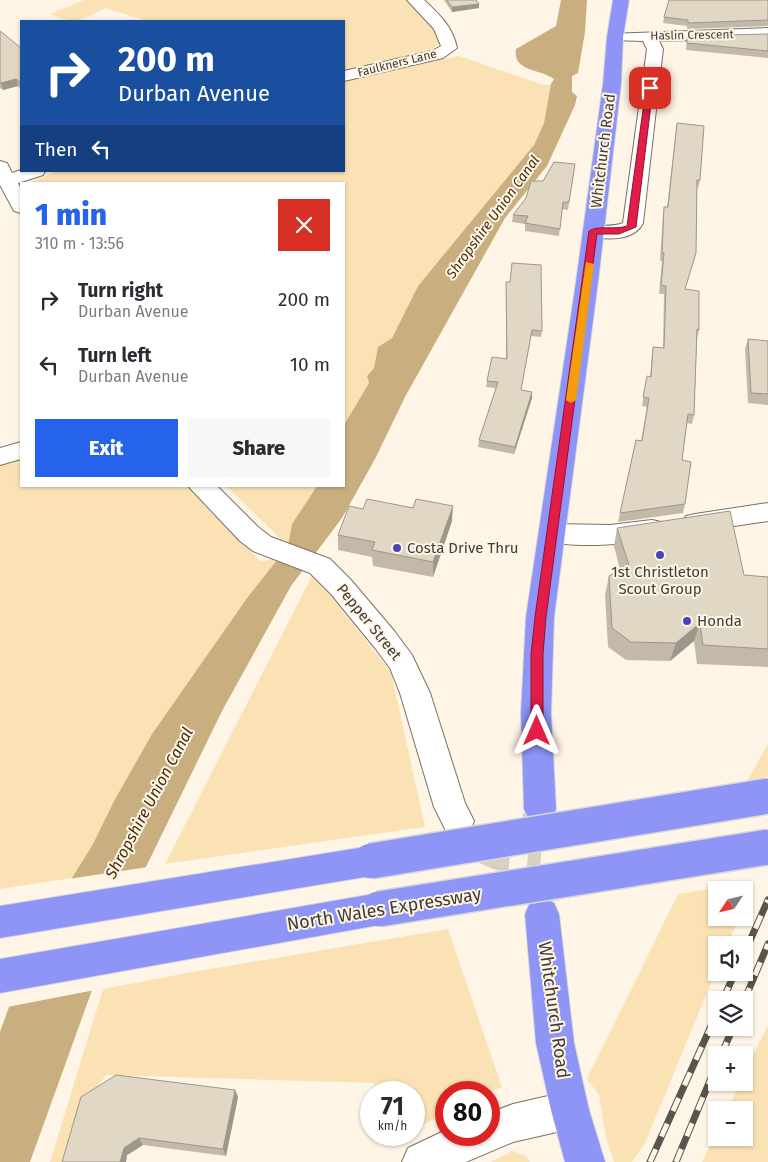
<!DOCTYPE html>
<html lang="en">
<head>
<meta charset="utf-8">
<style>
	:root { --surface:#fff; --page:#f7f7f7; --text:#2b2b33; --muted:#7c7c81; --accent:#2563eb }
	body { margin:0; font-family:"Fira Sans",sans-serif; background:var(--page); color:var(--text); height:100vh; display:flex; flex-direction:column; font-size:19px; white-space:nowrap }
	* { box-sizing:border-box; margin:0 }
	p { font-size:16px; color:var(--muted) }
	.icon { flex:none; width:28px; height:28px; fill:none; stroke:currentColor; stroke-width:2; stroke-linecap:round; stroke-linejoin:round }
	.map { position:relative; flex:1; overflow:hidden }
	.drawer { position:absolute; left:20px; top:182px; width:325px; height:305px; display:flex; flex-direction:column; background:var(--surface); border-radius:0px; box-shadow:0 1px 4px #0004 }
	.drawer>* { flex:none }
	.guide { position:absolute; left:20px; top:20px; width:325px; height:152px; border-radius:0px; box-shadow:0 1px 4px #0004; background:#1a4fa0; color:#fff; overflow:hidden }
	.needle { width:32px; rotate:235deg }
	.tools { position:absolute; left:708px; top:881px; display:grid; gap:10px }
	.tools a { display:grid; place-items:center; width:45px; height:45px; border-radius:0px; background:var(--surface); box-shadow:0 1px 4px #0004; font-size:25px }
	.speed { position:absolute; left:360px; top:1081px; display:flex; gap:10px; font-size:25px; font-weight:700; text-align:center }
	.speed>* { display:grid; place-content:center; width:65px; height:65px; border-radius:50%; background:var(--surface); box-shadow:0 1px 4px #0004; line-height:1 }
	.speed small { font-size:12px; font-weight:400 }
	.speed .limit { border:8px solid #d22; background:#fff; color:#111 }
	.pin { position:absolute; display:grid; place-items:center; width:42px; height:42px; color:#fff; margin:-21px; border-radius:10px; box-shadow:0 2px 8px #0006 }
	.me { position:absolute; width:55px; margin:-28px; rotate:0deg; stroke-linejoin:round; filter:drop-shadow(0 0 4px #0008) }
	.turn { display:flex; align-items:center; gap:18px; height:105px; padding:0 15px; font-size:22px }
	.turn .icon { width:65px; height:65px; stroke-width:2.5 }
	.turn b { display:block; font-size:35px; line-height:42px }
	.then { display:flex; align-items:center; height:48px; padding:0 15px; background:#0003; gap:10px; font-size:19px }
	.round { display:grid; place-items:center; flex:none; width:52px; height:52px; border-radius:0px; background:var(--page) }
	.overview { display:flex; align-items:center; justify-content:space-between; height:85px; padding:0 15px }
	h1 { font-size:30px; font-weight:800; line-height:38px; color:var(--accent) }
	.primary-button { display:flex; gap:10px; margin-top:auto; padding:10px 15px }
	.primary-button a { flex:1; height:58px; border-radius:0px; background:var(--accent); color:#fff; font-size:20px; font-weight:800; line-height:58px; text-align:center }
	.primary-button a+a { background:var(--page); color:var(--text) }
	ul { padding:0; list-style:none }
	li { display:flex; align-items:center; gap:15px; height:65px; padding:0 15px }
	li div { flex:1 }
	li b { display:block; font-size:19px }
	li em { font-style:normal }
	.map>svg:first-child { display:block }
	.green { fill:#fbe2b5 }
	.water { fill:#c9af80 }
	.pier { fill:#fef5e7 }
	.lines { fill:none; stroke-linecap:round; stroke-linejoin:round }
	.minor-tunnel { stroke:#d8d0c3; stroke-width:35; stroke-dasharray:35 18; stroke-linecap:butt }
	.highway-tunnel { stroke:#d8d0c3; stroke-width:35; stroke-dasharray:35 18; stroke-linecap:butt }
	.minor-casing { stroke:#7a7161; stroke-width:2 }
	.highway-casing { stroke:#d9d8d7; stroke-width:2 }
	.minor { fill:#fff; fill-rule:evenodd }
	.highway { fill:#8e95f6; fill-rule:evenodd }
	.rail-casing { stroke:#59554d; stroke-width:7 }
	.rail { stroke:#fef5e7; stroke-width:5; stroke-dasharray:14; stroke-linecap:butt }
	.highway-bridge-casing { stroke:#d9d8d7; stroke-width:38; stroke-linecap:butt }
	.highway-bridge { stroke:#8e95f6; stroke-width:35 }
	.wall { fill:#c2b9a9 }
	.shaded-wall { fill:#9e968a }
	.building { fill:#e1d7c5; stroke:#9e968a }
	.route { fill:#e11d48; stroke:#92132f }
	.slow { fill:#f59e0b }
	.poi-dot { fill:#4942b8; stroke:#fef5e7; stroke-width:2 }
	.labels { text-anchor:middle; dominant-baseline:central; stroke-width:4; stroke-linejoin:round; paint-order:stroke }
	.far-street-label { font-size:12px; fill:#403c35; stroke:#fef5e7 }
	.far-water-label { font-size:14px; font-style:italic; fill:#433009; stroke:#fef5e7 }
	.street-label { font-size:15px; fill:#403c35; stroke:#fef5e7 }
	.poi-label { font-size:15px; fill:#403c35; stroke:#fef5e7; text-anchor:start }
	.water-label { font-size:16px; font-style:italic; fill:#433009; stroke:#fef5e7 }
	.near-street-label { font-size:18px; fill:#403c35; stroke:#fef5e7 }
</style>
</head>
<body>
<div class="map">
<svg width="768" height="1162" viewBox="0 0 768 1162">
	<rect width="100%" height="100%" fill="#fef5e7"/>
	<!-- green -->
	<g class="green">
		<path d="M 84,0 L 409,0 L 431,23 L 440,43 L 424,55 L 344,72 L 344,21 L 147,21 L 105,8 C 82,20 75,25 50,14 Z"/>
		<polygon points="459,56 544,85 551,85 544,123 534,145 418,286 392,338 378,347 374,368 367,376 369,383 344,425 344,184 26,184 57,171 344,171 344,79"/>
		<polygon points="21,460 21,486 190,486 260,561 277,559 247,598 152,734 114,801 93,844 72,878 0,889 0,465"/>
		<polygon points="226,486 317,486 292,524 288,546"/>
		<polygon points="313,574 391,672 425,827 165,864"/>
		<polygon points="768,744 768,777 747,781"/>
		<polygon points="754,882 744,905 744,890 716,890 716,918 739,918 727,945 716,945 716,971 645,1143 632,1162 614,1162 606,1138 599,1095 587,1079 678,894"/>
		<polygon points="448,929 502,1087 489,1093 446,1092 446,1113 414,1129 414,1092 374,1092 374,1083 106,1075 85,1104 68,1162 50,1162 103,989 187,973"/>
		<polygon points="768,1025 768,1162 702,1162 716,1133 716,1138 744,1138 744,1110 727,1110 740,1083 744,1082 744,1075"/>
		<polygon points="513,1151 526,1156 530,1162 491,1162"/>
	</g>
	<!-- water -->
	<path class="water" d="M 561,0 L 587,0 L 585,32 L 578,73 L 572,76 L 572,92 L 577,96 L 575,105 L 547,166 L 505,218 L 405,397 L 375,459 L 342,518 L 291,586 L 222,711 L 145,869 L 91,993 L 30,1162 L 0,1162 L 0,1032 L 9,1007 L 72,878 L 93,844 L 114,801 L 152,734 L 247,598 L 288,546 L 292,524 L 317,486 L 344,486 L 344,425 L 369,383 L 367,376 L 374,368 L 378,347 L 392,338 L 418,286 L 534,145 L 544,123 L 551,84 L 554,79 C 541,69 512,72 516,49 L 556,26 Z"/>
	<!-- pier -->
	<polygon class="pier" points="148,867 95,990 7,1007 68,879"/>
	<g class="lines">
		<!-- minor-tunnel -->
		<polyline class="minor-tunnel" points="477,843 500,853 541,856"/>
		<!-- highway-tunnel -->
		<polyline class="highway-tunnel" points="540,813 542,903"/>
		<!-- minor casing -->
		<g class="minor-casing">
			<g id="minor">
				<path d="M 407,0 L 424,0 C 439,14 453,27 457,48 L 443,58 L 344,81 L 344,71 L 432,51 L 441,46 L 434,29 Z"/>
				<path d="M 768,28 L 768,38 L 659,41 L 663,49 L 643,223 C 634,242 604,240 586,235 L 583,231 L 586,227 C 598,224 611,228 623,223 L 647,49 L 643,41 L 609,40 L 607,37 L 609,34 Z"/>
				<polygon points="0,161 7,163 12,173 21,170 21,171 45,171 43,175 18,183 21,189 21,213 14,211 0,185"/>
				<polygon points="21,442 21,459 0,465 0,448"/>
				<polygon points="188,486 217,486 258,527 271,537 330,559 351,580 395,632 412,655 430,693 465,803 474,821 470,831 458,835 446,831 434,807 400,693 390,668 375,648 331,594 310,573 253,551 240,541"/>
				<polygon points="768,503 768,521 695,532 686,530 682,523 686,516 695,514"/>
				<path d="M 652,520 L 661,522 L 665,529 L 661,536 C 630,545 574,549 543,540 L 539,533 L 543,526 L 552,524 L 610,525 Z"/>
				<polygon points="570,1091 584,1096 589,1110 584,1124 570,1129 513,1142 466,1162 402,1162 408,1148 446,1130 446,1135 489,1135 489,1113 513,1104"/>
			</g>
		</g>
		<!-- highway casing -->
		<g class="highway-casing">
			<g id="highway">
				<polygon points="613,0 629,0 623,37 621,84 598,282 554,617 551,713 556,809 551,819 540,823 529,819 524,809 521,713 526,617 576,282 603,84 607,37"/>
				<polygon points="371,846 383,850 388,861 383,872 371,876 0,938 0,906"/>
				<polygon points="379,893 391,898 396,909 391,920 379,925 0,993 0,959"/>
				<polygon points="542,898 554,903 559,914 574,1043 589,1110 605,1162 565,1162 551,1110 536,1043 525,914 530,903"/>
			</g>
		</g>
		<!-- minor -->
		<use href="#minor" class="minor"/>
		<!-- highway -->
		<use href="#highway" class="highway"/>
		<!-- rail casing -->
		<g class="rail-casing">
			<g id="rail">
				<polyline points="744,954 768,900"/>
				<polyline points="723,1000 735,972"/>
				<polyline points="744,1001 768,944"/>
				<polyline points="721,1055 733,1028"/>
				<polyline points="650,1162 716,1015"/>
				<polyline points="676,1162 716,1066"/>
			</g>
		</g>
		<!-- rail -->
		<use href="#rail" class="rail"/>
		<!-- highway-bridge casing -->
		<g class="highway-bridge-casing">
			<g id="highway-bridge">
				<polyline points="371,861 768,796"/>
				<polyline points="379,909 768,847"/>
			</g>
		</g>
		<!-- highway-bridge -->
		<use href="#highway-bridge" class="highway-bridge"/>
	</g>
	<!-- wall -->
	<g class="wall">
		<polygon points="444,0 476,0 479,4 479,8 452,12"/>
		<polygon points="768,0 768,26 687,29 687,26 663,23 664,17"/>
		<polygon points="0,31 21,48 21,89 18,86 3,90 0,88"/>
		<polygon points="768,34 768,58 686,50 687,36"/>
		<polygon points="677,123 700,180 698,188 697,188 696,253 685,289 699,330 697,338 694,415 692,424 687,423 682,460 685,504 683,513 618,522 636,440 641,441 647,407 642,406 647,376 650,377 652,355 653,347 663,348 664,294 659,294 662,261 660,261 663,215 664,207 667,207"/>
		<polygon points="575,164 568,210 562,209 559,236 525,231 525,224 512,222 513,215 543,181"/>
		<polygon points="506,282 542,331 541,337 531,336 521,390 532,398 514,454 478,447 479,440 496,388 486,387 487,381 506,359"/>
		<polygon points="748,339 768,341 768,405 748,403 745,349"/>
		<polygon points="363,509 452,521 433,577 373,566 372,557 338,550 338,535"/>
		<polygon points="617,528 744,575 768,577 768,667 697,664 694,641 670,661 626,660 608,647 605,595 609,576 620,570 614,546"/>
		<polygon points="235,1090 238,1097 226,1156 143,1145 127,1155 126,1162 62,1162"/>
	</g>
	<!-- shaded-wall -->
	<g class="shaded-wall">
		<polygon points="479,4 479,8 452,12 452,7"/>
		<polygon points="16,79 18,86 3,90 1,83"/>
		<polygon points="532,392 532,398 514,454 515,447"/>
		<polygon points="453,506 452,521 433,577 433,562"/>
		<polygon points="700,623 694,641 670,661 676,643"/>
		<polygon points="235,1090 238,1097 226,1156 223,1149"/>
		<polygon points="139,1138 143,1145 127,1155 126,1162 120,1162 124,1148"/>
	</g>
	<!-- building -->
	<g class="building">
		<polygon points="447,0 476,0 479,4 452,7"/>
		<polygon points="669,0 768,0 768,20 688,23 688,20 664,17"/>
		<polygon points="0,31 21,48 21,83 16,79 1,83 0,81"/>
		<polygon points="768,34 768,51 687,43 687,36"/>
		<polygon points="677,123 704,126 700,180 697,180 696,253 685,289 699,291 699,330 697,329 694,415 688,414 682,460 691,462 685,504 620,513 636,440 642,441 649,398 643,397 647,376 651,377 653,347 664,348 666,286 661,285 664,253 662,253 664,207 668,207"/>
		<polygon points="554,162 575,164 569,202 563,202 560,229 525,223 528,216 513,215 526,198 531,181 543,181"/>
		<polygon points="512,263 541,265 542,331 532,330 521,390 532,392 515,447 479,440 498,382 487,381 492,357 507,359 506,282 510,282"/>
		<polygon points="748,339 768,341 768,394 751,393"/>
		<polygon points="367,499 413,508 416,499 453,506 433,562 372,550 375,542 338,535 349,506 363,509"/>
		<polygon points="730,511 744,575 768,577 768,649 703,645 700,623 676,643 631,642 612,628 609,576 629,565 617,528"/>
		<polygon points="116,1075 235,1090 223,1149 139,1138 124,1148 120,1162 62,1162 81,1097"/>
	</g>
	<!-- route -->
	<path class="route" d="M 650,86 L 653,88 L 636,227 L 619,234 L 597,234 L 546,617 L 543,654 L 543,731 L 542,735 L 537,736 L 533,735 L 531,731 L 531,654 L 535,617 L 589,231 C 598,225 616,230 627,226 L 646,88 Z"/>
	<!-- slow -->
	<polygon class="slow" points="586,262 594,264 576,400 571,403 566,400"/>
	<!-- markers -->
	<g class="poi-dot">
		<circle cx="397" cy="548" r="5"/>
		<circle cx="660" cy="555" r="5"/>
		<circle cx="687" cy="621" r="5"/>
	</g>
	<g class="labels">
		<!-- far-street labels -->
		<g class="far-street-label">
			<text transform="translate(692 35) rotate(-1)">Haslin Crescent</text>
			<text transform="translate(397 63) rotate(-14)">Faulkners Lane</text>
		</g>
		<!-- far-water labels -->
		<g class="far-water-label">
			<text transform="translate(493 217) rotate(-54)">Shropshire Union Canal</text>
		</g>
		<!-- street labels -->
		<g class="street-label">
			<text transform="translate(603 151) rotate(-83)">Whitchurch Road</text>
			<text transform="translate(369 622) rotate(51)">Pepper Street</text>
		</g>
		<!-- poi labels -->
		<g class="poi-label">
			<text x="407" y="548">Costa Drive Thru</text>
			<text x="660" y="572" text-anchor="middle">1st Christleton<tspan x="660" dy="17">Scout Group</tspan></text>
			<text x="697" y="621">Honda</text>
		</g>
		<!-- water labels -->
		<g class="water-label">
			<text transform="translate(149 803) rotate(-62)">Shropshire Union Canal</text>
		</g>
		<!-- near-street labels -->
		<g class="near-street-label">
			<text transform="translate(384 909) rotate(-9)">North Wales Expressway</text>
			<text transform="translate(554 1010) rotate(82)">Whitchurch Road</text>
		</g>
	</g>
</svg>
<div class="tools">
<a><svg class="needle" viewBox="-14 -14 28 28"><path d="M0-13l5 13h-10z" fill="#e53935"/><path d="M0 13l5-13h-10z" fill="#7c7c81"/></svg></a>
<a><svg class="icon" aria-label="sound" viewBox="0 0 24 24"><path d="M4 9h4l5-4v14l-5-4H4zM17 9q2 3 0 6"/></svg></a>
<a><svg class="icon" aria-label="layers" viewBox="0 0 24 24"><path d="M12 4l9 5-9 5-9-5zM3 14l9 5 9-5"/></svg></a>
<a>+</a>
<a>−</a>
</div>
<div class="speed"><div>71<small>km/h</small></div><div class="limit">80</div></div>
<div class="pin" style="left:650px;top:88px;background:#d93025"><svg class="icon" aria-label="arrive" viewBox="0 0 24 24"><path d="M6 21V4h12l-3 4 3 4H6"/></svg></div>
<svg class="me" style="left:537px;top:731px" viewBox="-20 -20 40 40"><path d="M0-17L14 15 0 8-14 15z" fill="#e11d48" stroke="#fff" stroke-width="4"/></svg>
<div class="guide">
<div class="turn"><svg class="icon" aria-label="right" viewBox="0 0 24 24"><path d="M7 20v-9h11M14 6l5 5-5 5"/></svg><div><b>200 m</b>Durban Avenue</div></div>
<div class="then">Then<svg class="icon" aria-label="left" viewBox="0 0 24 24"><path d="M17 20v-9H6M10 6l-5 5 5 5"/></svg></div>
</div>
<section class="drawer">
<div class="overview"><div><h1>1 min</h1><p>310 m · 13:56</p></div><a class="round" style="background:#d93025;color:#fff"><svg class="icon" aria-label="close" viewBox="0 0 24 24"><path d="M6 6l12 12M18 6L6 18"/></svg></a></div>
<ul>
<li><svg class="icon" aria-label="right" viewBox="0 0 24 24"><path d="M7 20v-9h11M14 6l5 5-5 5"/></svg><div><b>Turn right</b><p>Durban Avenue</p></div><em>200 m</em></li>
<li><svg class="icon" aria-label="left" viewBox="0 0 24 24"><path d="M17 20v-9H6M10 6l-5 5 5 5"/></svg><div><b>Turn left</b><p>Durban Avenue</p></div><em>10 m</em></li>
</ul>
<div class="primary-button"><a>Exit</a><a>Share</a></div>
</section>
</div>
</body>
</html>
